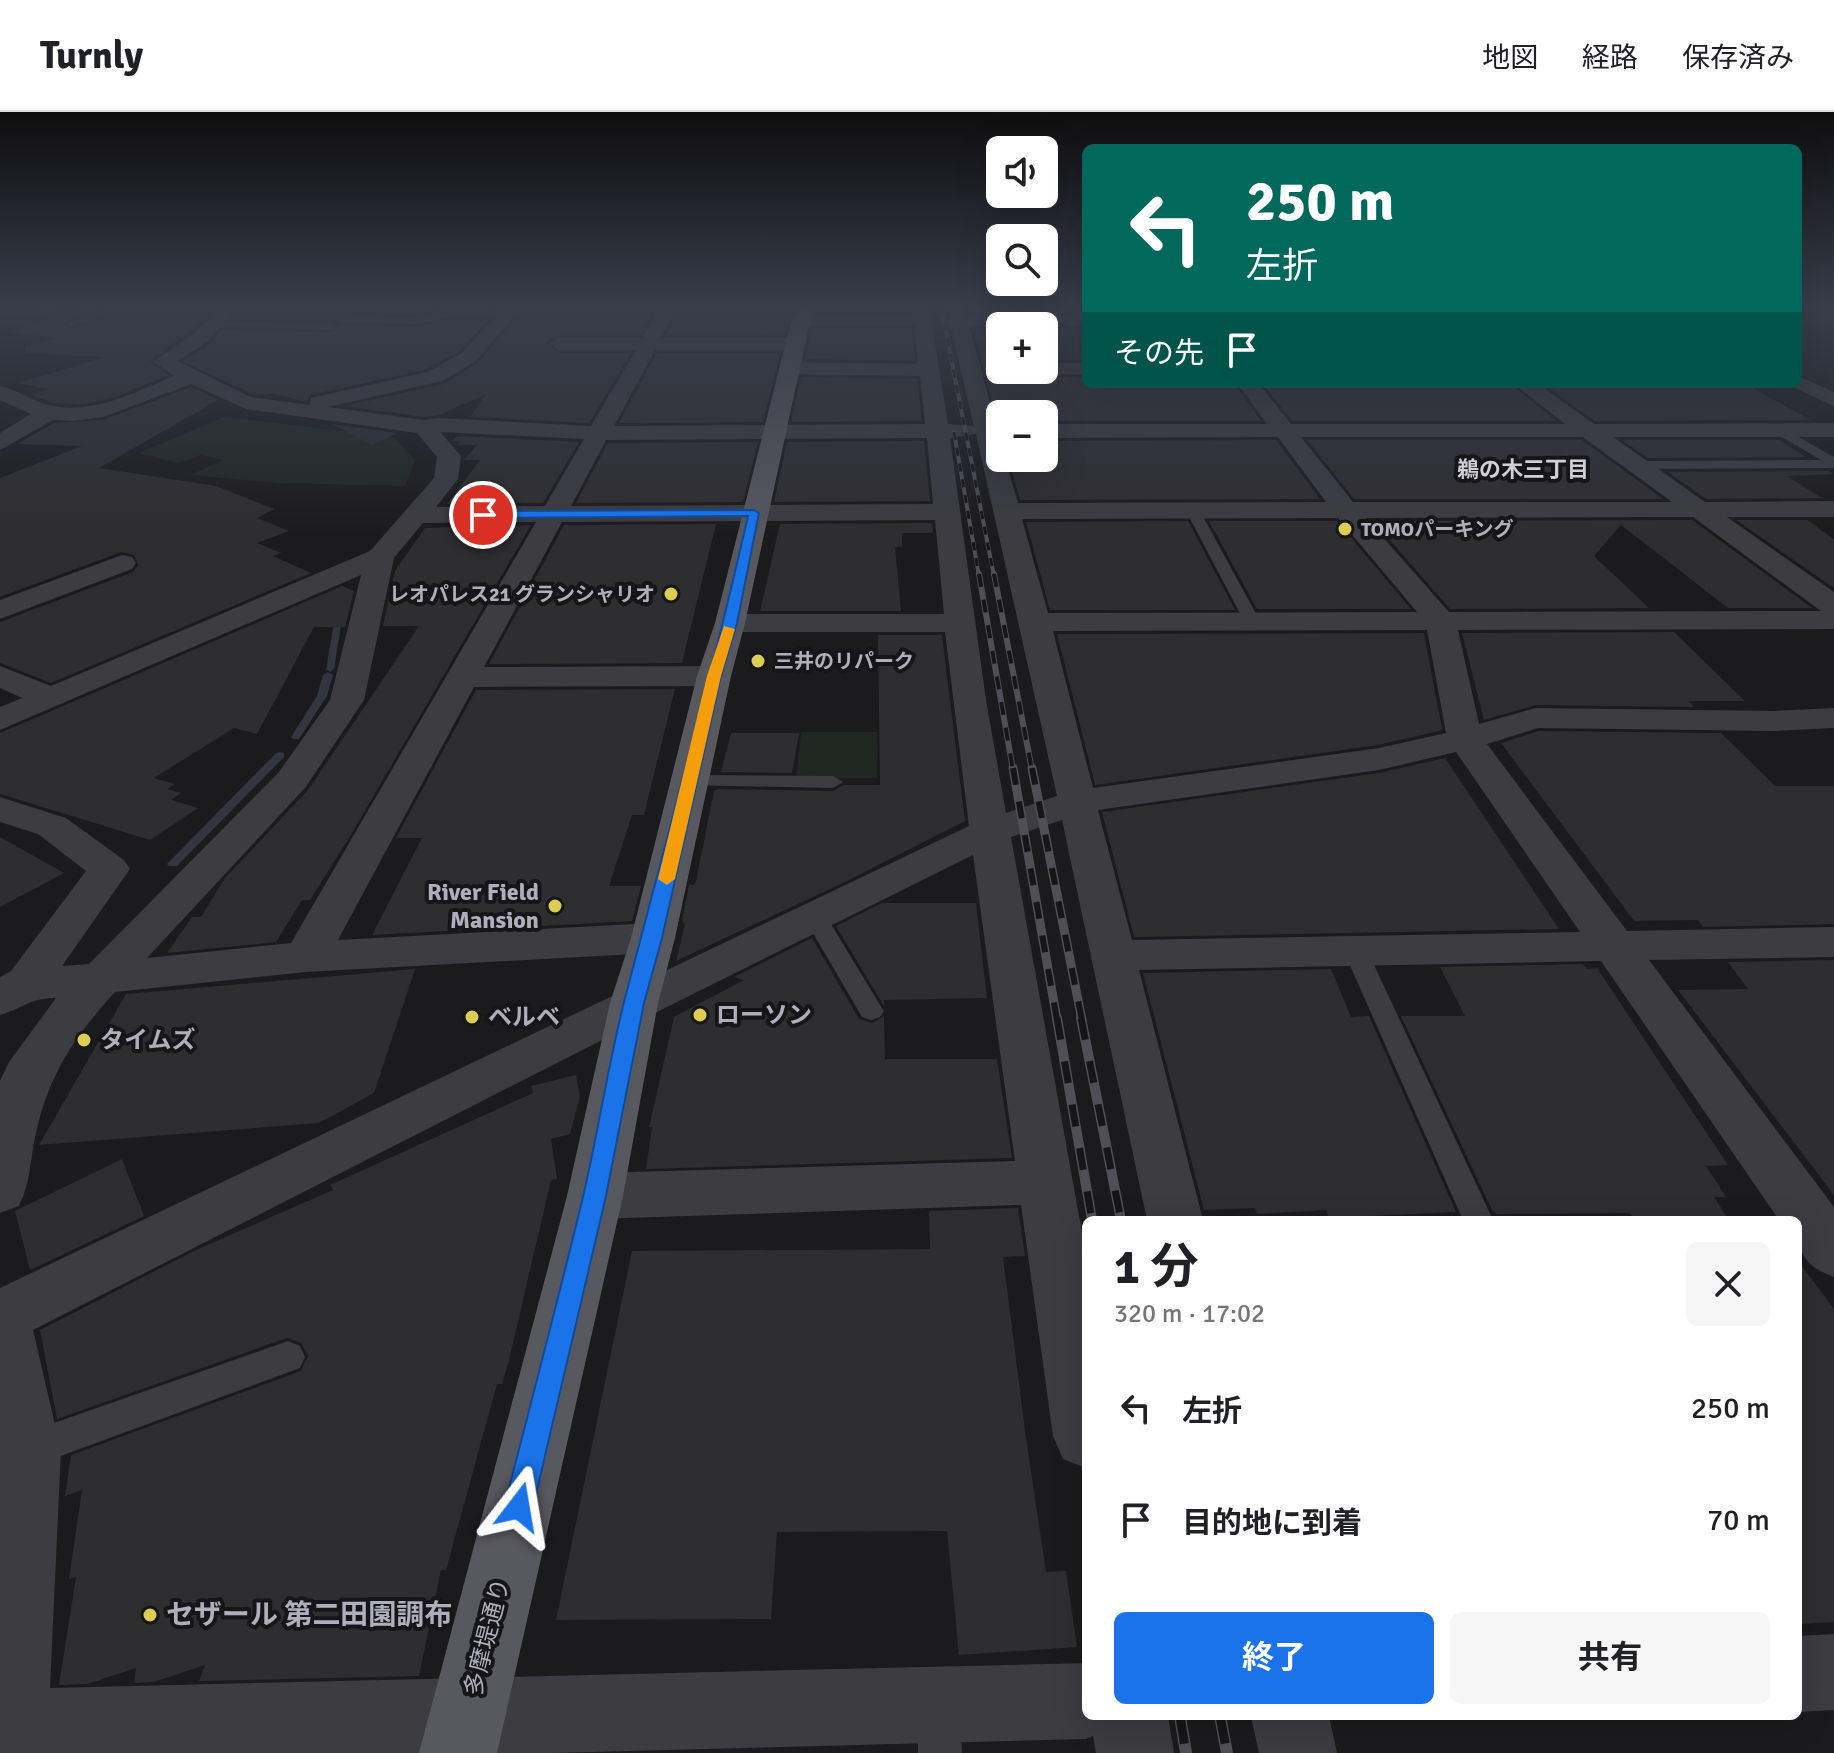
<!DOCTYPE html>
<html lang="ja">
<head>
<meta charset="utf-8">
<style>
	:root { --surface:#fff; --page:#f6f6f6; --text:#202124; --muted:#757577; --line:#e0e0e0; --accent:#1a73e8 }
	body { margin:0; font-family:Signika,"Noto Sans JP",sans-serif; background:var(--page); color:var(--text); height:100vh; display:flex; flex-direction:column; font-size:30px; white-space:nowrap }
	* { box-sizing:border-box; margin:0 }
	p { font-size:26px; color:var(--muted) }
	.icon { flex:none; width:44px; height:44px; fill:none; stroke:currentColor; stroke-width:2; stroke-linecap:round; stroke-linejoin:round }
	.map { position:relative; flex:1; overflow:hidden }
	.side { position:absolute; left:1082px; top:1104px; width:720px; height:504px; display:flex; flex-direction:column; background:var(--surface); border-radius:12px; box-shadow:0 8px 32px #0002 }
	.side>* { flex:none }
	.top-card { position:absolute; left:1082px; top:32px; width:720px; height:244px; border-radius:12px; box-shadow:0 8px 32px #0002; background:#00695c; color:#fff; overflow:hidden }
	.tools { position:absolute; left:986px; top:24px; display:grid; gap:16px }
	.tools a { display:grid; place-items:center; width:72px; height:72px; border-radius:12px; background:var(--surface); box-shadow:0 8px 32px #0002; font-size:40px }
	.pin { position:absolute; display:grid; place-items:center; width:68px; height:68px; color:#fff; margin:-34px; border:4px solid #fff; border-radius:50%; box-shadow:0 2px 8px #0007 }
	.me { position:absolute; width:88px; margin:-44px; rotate:14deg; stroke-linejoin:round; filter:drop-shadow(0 0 6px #0008) }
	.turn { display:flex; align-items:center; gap:28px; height:168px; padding:0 32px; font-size:36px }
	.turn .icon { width:104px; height:104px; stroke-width:2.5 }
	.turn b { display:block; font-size:56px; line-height:68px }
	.then { display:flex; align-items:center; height:76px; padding:0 32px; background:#0003; gap:16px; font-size:30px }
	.round { display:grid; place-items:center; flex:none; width:84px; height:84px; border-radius:12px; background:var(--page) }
	.summary { display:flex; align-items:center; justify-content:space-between; height:136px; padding:0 32px }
	h1 { font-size:48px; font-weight:700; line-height:60px }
	.cta { display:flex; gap:16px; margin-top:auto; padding:16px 32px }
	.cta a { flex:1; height:92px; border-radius:12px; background:var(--accent); color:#fff; font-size:32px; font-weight:700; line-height:92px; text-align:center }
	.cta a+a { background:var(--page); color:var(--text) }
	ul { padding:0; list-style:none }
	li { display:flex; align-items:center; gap:24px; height:112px; padding:0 32px }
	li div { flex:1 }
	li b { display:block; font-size:30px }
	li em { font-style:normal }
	header { display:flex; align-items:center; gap:48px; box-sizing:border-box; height:112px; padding:0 40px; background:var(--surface); border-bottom:2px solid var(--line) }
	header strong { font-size:38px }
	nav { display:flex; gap:44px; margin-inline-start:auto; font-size:28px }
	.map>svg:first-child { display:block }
	.green { fill:#212723 }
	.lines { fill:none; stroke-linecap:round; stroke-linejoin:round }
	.stream { fill:#32363f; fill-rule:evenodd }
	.building { fill:#2e2d30 }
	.lane { fill:#3c3c41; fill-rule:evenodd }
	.street { fill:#3c3c41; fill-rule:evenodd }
	.primary { fill:#58585f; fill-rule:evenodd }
	.rail-far4-casing { stroke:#4f4f55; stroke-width:4 }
	.rail-far3-casing { stroke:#4f4f55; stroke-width:6 }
	.rail-far2-casing { stroke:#4f4f55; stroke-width:9 }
	.rail-far1-casing { stroke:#4f4f55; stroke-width:10 }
	.rail-casing { stroke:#4f4f55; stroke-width:12 }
	.rail-far4 { stroke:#161517; stroke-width:3; stroke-dasharray:8; stroke-linecap:butt }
	.rail-far3 { stroke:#161517; stroke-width:4; stroke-dasharray:13; stroke-linecap:butt }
	.rail-far2 { stroke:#161517; stroke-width:6; stroke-dasharray:17; stroke-linecap:butt }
	.rail-far1 { stroke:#161517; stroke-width:7; stroke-dasharray:22; stroke-linecap:butt }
	.rail { stroke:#161517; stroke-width:9; stroke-dasharray:28; stroke-linecap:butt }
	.route { fill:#1a73e8; stroke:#114b97; stroke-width:2 }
	.slow { fill:#f59e0b }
	.poi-dot { fill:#ddcd52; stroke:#161517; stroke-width:3 }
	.labels { text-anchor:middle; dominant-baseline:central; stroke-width:8; stroke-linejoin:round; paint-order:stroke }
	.far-poi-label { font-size:20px; font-weight:bold; fill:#aeafba; stroke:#161517; text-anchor:start }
	.far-neighbourhood-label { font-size:22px; font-weight:bold; fill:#cfcfd6; stroke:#161517 }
	.poi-label { font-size:24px; font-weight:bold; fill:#aeafba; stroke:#161517; text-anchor:start }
	.street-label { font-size:24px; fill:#aeafba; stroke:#161517 }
	.near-poi-label { font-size:28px; font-weight:bold; fill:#aeafba; stroke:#161517; text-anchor:start }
</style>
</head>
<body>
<header>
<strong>Turnly</strong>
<nav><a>地図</a><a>経路</a><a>保存済み</a></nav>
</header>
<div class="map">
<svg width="1834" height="1641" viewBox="0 0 1834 1641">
	<rect width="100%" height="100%" fill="#1b1a1c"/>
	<!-- green -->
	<g class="green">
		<polygon points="1798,197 1834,200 1834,216 1801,213"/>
		<polygon points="224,305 393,325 415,348 405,374 279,371 190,363 223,348 202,343 178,351 139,341"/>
		<polygon points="801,620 877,620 877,666 796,667"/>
	</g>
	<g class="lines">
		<!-- stream -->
		<g class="stream">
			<polygon points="336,499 343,501 334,557 330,560 326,557"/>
			<polygon points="328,560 333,563 327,584 299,627 293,627 291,625 317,584 323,563"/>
			<polygon points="280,640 284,641 284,645 177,754 169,754 167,752 169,750 276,641"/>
		</g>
	</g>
	<!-- building -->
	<g class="building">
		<polygon points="91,195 105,195 66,208 64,212 73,217 134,195 164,195 175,203 208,205 150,249 168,263 115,285 84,292 53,291 31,283 49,277 18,271 105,245 25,241 25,235 55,226 8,220"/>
		<polygon points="462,195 500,195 498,197 448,196 417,203 356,201 366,196"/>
		<polygon points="525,195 656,195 640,223 558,223 546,231 558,241 631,241 589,311 470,305 486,282 439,303 424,305 345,294 444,272 478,251"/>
		<polygon points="681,195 792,195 785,223 666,223"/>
		<polygon points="816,195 908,195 909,200 815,200"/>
		<polygon points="967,195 1061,195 1068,200 968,201"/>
		<polygon points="338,202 334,208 233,207 237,203"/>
		<polygon points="448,208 487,209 460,239 427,257 310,283 307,290 275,282 252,282 183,249 209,233 222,218 332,220 340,213 417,215"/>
		<polygon points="812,216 911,216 915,249 805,247"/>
		<rect x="1044" y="216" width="42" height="32"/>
		<polygon points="973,217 1000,217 1000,258 1032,258 1037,264 1086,266 1086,272 1235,272 1261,309 1044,309 1044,302 1000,302 1000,316"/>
		<polygon points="657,241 780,241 763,310 619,311"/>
		<polygon points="801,265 917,267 922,309 791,310"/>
		<polygon points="1263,272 1511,272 1556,309 1292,309"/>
		<polygon points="1543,272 1746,272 1810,308 1595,309"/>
		<polygon points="191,275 218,288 99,356 216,374 274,397 257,406 289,419 257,431 281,441 273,444 311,461 51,571 0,551 0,510 133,460 138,453 134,443 121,440 0,485 0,366 82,334 17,332 54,311 103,308"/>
		<polygon points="332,312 398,321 372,333"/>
		<polygon points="457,324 579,330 543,391 447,392 480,348 464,348 477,333 458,333 460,329 453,329"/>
		<polygon points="1276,328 1320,387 1020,388 1008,346 1044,346 1044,329"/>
		<polygon points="1307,328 1582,328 1663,387 1354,387"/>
		<polygon points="1622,328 1779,328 1806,345 1648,346"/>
		<polygon points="924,329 930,389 774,390 787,330"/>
		<polygon points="758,330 743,390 576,391 608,331"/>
		<polygon points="1829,359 1834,362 1787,364 1822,386 1706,387 1668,360"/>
		<polygon points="1692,408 1812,496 1728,496 1621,413 1594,444 1649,496 1450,497 1373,409"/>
		<polygon points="1736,408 1807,408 1834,427 1834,476"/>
		<polygon points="1188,409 1235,498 1050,498 1026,410"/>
		<polygon points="1209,409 1337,409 1411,497 1257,497"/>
		<polygon points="932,411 933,421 902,421 902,435 895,435 901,499 760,499 780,412"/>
		<polygon points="716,412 682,551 489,552 564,413"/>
		<polygon points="531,413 349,726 310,788 302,788 276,830 167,841 192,805 201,805 225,766 308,678 419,514 383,514 395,459 425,416"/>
		<polygon points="342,474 354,479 345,515 314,515 257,622 234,616 154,666 175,672 167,677 181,681 171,688 198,696 150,728 0,682 0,621"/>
		<polygon points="1674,520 1745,589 1689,589 1694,595 1536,593 1484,608 1462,521"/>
		<polygon points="1424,521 1442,617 1439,619 1378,633 1095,673 1057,522"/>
		<polygon points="878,523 942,523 965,709 847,769 676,849 685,812 682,809 689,773 694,773 696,769 714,679 718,677 833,679 843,673 880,673"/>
		<polygon points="675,577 644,703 632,703 609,774 641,774 632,809 372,823 422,726 396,726 476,578"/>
		<polygon points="1538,619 1721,621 1775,674 1834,674 1834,812 1703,815 1698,808 1634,809 1501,631"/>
		<polygon points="731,621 799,621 792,661 721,660"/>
		<polygon points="1445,646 1559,817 1134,825 1102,700 1379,661"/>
		<polygon points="0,725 64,761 0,795"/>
		<polygon points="882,791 976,791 987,886 884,888 884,894 836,814"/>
		<polygon points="812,826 859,907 872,911 884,904 885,947 997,947 1012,1046 646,1057 652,1015 649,1015 674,905 744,868 734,865"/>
		<polygon points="1834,848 1834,1083 1678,878 1748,877 1728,850"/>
		<polygon points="1583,852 1586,857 1597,856 1728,1053 1706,1054 1726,1085 1714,1085 1729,1108 1634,1108 1630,1101 1497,1102 1492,1098 1401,904 1465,904 1440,855"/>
		<polygon points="415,857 374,981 319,1011 39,1033 126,882"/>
		<polygon points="1331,857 1351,905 1369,904 1456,1100 1329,1106 1326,1098 1257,1102 1255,1096 1204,1098 1143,861"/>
		<polygon points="576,963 580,985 570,1022 551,1027 557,1067 551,1068 509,1248 502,1272 497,1272 446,1458 441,1458 419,1564 199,1569 205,1553 154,1570 134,1571 136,1556 87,1572 59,1573 76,1465 69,1467 82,1378 65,1384 71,1343 301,1259 308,1244 301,1231 287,1226 57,1307 40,1218 198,1137 333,1078 330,1073 533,981 531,974"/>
		<polygon points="122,1047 144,1104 30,1158 15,1099"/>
		<polygon points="1018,1096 1025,1144 1003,1145 1026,1326 1046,1460 1066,1459 1077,1535 959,1543 947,1419 777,1420 771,1507 556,1508 632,1139 930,1137 929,1099"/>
		<polygon points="1798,1149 1834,1197 1834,1510 1798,1512"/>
	</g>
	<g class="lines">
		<!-- lane -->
		<g class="lane">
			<polygon points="0,195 9,195 0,199"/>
			<polygon points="46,195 61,195 41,203 36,200"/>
			<polygon points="115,195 131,195 72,214 67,211"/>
			<polygon points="226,195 358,195 359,196 349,203 345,199 230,200"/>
			<polygon points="1068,195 1078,195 1083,210 1077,210"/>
			<polygon points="448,199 506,200 511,203 506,206 448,205 417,212 341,210 336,207 341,204 417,206"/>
			<polygon points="215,210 332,211 337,214 332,217 212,215"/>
			<polygon points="1779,314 1834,345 1834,356 1637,357 1630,353 1637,349 1821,348 1775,321 1775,315"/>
			<polygon points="1193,395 1200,399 1260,509 1258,513 1252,514 1244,509 1186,399"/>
			<polygon points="689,663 833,664 843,670 833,676 682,673 679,669 682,665"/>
			<polygon points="815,796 823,799 880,893 884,899 880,905 871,908 862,905 803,804 807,799"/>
			<polygon points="1356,832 1365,834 1368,840 1493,1108 1463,1108 1344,840 1347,834"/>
			<polygon points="288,1229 300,1234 305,1245 300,1256 28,1356 15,1351 10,1338 15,1325 28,1320"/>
			<polygon points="939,1578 954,1584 960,1599 962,1641 918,1641 918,1599 924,1584"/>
		</g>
		<!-- street -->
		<g class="street">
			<path d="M 167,195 L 240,195 L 207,230 L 177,249 L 251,285 L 310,293 L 311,286 L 428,260 L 462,241 L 504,195 L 522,195 L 476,249 L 442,269 L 328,295 L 424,308 L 438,306 L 591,314 L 636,238 L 558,238 L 549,232 L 558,226 L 642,226 L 660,195 L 678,195 L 661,226 L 796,226 L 805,232 L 796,238 L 655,238 L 614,314 L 925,312 L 920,264 L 790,262 L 780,256 L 790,250 L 918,252 L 914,213 L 802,213 L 793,208 L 802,203 L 912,203 L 911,195 L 929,195 L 948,312 L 974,314 L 946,195 L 964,195 L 966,204 L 1086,203 L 1086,213 L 969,214 L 1000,327 L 1000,346 L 1005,346 L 1018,391 L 1326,390 L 1278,325 L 1044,326 L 1044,312 L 1267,312 L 1238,272 L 1259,272 L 1291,312 L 1565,312 L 1514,272 L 1538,272 L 1594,312 L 1834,311 L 1834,325 L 1613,325 L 1705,390 L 1834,389 L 1834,405 L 1727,405 L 1834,480 L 1834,517 L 1458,518 L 1479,612 L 1536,596 L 1774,599 L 1834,596 L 1834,616 L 1774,619 L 1538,616 L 1487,632 L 1627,819 L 1834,815 L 1834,845 L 1649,848 L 1834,1095 L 1834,1165 C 1802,1153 1798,1140 1798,1108 L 1779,1108 L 1601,849 L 1139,858 L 1203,1108 L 1147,1108 L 1062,708 L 1011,725 L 1086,1143 L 1086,1356 L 1063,1347 L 1053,1324 L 1021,1093 L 595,1107 L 575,1100 L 567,1084 L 575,1068 L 595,1061 L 1015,1049 L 973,743 L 651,903 L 33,1218 L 61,1338 L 50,1576 L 1086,1551 L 1086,1604 L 1168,1604 L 1174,1641 L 1096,1641 L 1093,1624 L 1086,1627 L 553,1641 L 0,1641 L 0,1176 L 969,714 L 945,520 L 730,520 L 719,518 L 715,511 L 719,504 L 730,502 L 944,502 L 935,408 L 562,410 L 484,555 L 714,554 L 726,557 L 731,564 L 726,571 L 714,574 L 474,575 L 338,828 L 653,811 L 669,816 L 675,826 L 669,836 L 653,841 L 306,860 L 115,880 C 75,924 49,962 36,1021 C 30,1046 31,1070 19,1094 L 0,1101 L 0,969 L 9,950 L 56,886 C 29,886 24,896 0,903 L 0,865 L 11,859 L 86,759 L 38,722 L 0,710 L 0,685 L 66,706 L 124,748 L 130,757 L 62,854 L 89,852 L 279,660 L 330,588 L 361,463 L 0,618 L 0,595 L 22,586 L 0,576 L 0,554 L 51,574 L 370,439 L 434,366 L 437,345 L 417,321 L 246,297 L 191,272 L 103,305 L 74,309 L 53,308 L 0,338 L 0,321 L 31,302 L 0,288 L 0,274 C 19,278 34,291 53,294 C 96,302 136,279 175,264 L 153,250 L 193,222 L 215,202 L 175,200 ZM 440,320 L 584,327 L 545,394 L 436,395 L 458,367 L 461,344 ZM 976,322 L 1057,684 L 1006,701 L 986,588 L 950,326 ZM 1301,325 L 1583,325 L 1672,390 L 1353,390 ZM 927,326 L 933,392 L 571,394 L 606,328 ZM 1693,405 L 1821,499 L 1449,500 L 1366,406 ZM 1338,406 L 1417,500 L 1048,501 L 1022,407 ZM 536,410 L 291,831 L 147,846 L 305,676 L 364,588 L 394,446 L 423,411 ZM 1427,518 L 1446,621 L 1379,636 L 1093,676 L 1053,519 ZM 1456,640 L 1580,820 L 1132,828 L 1098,698 L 1379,658 Z"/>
			<polygon points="1044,251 1086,251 1086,263 1037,261 1035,258 1044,258"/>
			<polygon points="1798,264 1834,280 1834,294 1791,274 1789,272 1798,272"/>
			<polygon points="122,443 132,445 136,451 132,457 0,507 0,488"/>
			<polygon points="1834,1522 1834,1598 1798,1600 1798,1524"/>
			<polygon points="1251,1604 1329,1604 1337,1641 1259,1641"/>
		</g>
		<!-- primary -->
		<polygon class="primary" points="795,195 813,195 745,511 731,564 675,826 658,891 623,1084 497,1641 419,1641 567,1084 610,891 631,826 697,564 715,511"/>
		<!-- rail-far4 casing -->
		<g class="rail-far4-casing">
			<g id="rail-far4">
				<polyline points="941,195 994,464"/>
				<polyline points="954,320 979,464"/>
			</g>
		</g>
		<!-- rail-far3 casing -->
		<g class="rail-far3-casing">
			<g id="rail-far3">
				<polyline points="979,462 1013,658"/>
				<polyline points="994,462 1032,658"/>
			</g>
		</g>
		<!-- rail-far2 casing -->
		<g class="rail-far2-casing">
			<g id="rail-far2">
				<polyline points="1013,656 1057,908"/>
				<polyline points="1032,656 1082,908"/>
			</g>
		</g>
		<!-- rail-far1 casing -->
		<g class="rail-far1-casing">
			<g id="rail-far1">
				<polyline points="1057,906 1092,1108"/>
				<polyline points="1081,906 1121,1108"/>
			</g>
		</g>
		<!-- rail casing -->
		<g class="rail-casing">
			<g id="rail">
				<polyline points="1180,1604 1186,1641"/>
				<polyline points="1220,1604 1227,1641"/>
			</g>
		</g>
		<!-- rail-far4 -->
		<use href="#rail-far4" class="rail-far4"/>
		<!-- rail-far3 -->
		<use href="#rail-far3" class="rail-far3"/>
		<!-- rail-far2 -->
		<use href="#rail-far2" class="rail-far2"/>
		<!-- rail-far1 -->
		<use href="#rail-far1" class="rail-far1"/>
		<!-- rail -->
		<use href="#rail" class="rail"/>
	</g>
	<!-- sky -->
	<linearGradient id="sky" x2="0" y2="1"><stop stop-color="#0f0e0f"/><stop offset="0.46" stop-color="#393e4b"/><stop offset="1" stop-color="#393e4b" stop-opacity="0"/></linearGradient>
	<rect width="1834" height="425" fill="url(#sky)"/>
	<!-- route -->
	<path class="route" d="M 754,398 L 759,401 L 737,511 L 721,564 L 662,826 L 644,891 L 606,1084 L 533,1395 L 529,1405 L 519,1409 L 509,1405 L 504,1395 C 531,1291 558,1188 583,1085 C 598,1020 608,954 624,890 C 666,728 711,567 748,404 L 483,406 L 478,403 L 483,399 Z"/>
	<!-- slow -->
	<polygon class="slow" points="724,514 735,517 721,564 675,767 667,773 658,767 707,564"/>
	<!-- markers -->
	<g class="poi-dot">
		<circle cx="1345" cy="417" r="8"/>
		<circle cx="671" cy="482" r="8"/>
		<circle cx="758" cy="549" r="8"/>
		<circle cx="555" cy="794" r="8"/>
		<circle cx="700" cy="903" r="8"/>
		<circle cx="472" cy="905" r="8"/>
		<circle cx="84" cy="928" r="8"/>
		<circle cx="150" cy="1503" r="8"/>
	</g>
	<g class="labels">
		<!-- far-poi labels -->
		<g class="far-poi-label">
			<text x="1361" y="417">TOMOパーキング</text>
			<text x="655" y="482" text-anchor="end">レオパレス21 グランシャリオ</text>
			<text x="774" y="549">三井のリパーク</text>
		</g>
		<!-- far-neighbourhood labels -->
		<g class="far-neighbourhood-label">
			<text x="1523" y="357">鵜の木三丁目</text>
		</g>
		<!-- poi labels -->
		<g class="poi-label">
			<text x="539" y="780" text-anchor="end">River Field<tspan x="539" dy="28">Mansion</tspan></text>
			<text x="716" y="903">ローソン</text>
			<text x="488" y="905">ベルベ</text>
			<text x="100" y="928">タイムズ</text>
		</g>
		<!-- street labels -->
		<g class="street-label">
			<text transform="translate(487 1525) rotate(-76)">多摩堤通り</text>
		</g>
		<!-- near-poi labels -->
		<g class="near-poi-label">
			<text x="166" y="1503">セザール 第二田園調布</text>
		</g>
	</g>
</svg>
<div class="tools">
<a><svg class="icon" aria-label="sound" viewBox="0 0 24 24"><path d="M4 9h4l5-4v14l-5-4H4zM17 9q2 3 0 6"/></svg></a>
<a><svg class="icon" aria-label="search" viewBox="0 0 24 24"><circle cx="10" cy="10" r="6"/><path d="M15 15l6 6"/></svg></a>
<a>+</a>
<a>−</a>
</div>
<div class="pin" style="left:483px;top:403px;background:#d93025"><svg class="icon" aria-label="arrive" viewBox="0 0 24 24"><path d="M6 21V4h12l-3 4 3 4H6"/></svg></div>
<svg class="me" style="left:519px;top:1395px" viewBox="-20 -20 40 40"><path d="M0-17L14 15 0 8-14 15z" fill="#1a73e8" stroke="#fff" stroke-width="4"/></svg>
<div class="top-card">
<div class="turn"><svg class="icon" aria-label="left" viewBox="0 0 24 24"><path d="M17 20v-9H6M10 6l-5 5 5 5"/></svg><div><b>250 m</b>左折</div></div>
<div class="then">その先<svg class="icon" aria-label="arrive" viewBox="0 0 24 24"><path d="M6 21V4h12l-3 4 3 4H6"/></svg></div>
</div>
<section class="side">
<div class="summary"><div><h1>1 分</h1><p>320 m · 17:02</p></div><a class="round"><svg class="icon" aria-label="close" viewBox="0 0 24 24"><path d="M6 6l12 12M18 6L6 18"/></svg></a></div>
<ul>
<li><svg class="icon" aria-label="left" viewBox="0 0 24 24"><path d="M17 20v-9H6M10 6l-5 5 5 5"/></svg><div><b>左折</b></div><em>250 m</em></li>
<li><svg class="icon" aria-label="arrive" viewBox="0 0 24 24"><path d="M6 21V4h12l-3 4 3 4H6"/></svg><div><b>目的地に到着</b></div><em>70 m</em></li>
</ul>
<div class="cta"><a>終了</a><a>共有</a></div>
</section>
</div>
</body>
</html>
